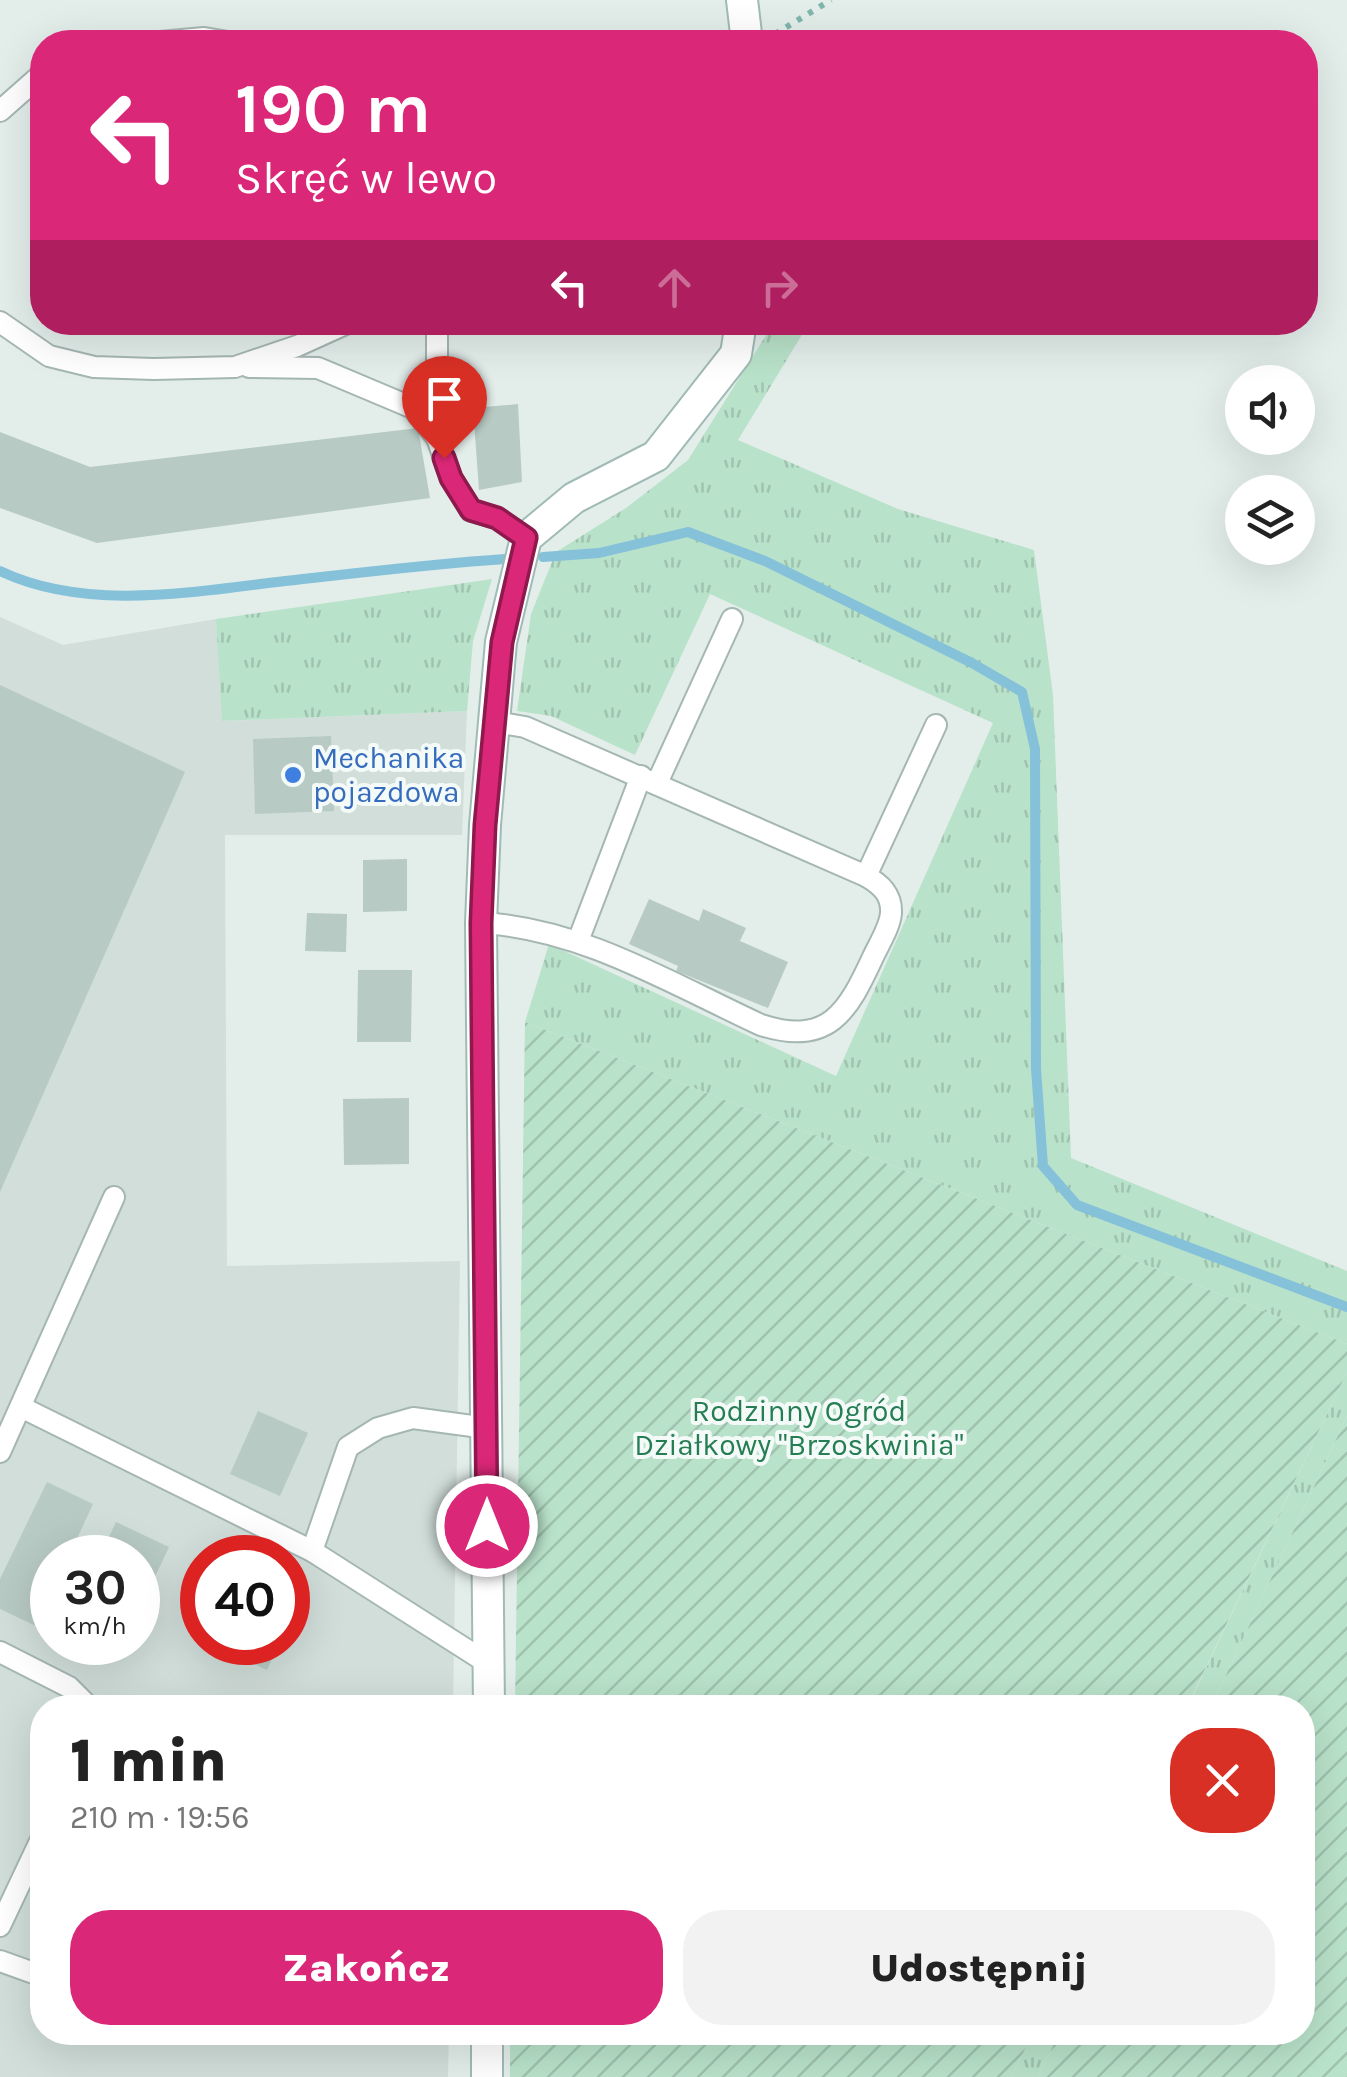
<!DOCTYPE html>
<html lang="pl">
<head>
<meta charset="utf-8">
<style>
	:root { --surface:#fff; --page:#f2f2f2; --text:#222; --muted:#767676; --accent:#db2777 }
	body { margin:0; font-family:Karla,sans-serif; background:var(--page); color:var(--text); height:100vh; display:flex; flex-direction:column; font-size:38px; white-space:nowrap }
	* { box-sizing:border-box; margin:0 }
	p { font-size:32px; color:var(--muted) }
	.icon { flex:none; width:55px; height:55px; fill:none; stroke:currentColor; stroke-width:2; stroke-linecap:round; stroke-linejoin:round }
	.map { position:relative; flex:1; overflow:hidden }
	.panel { position:absolute; left:30px; top:1695px; width:1285px; height:350px; display:flex; flex-direction:column; background:var(--surface); border-radius:40px; box-shadow:0 10px 40px #0002 }
	.panel>* { flex:none }
	.hud { position:absolute; left:30px; top:30px; width:1288px; height:305px; border-radius:40px; box-shadow:0 10px 40px #0002; background:#db2777; color:#fff; overflow:hidden }
	.controls { position:absolute; left:1225px; top:365px; display:grid; gap:20px }
	.controls a { display:grid; place-items:center; width:90px; height:90px; border-radius:50%; background:var(--surface); box-shadow:0 10px 40px #0002; font-size:50px }
	.speed { position:absolute; left:30px; top:1535px; display:flex; gap:20px; font-size:50px; font-weight:700; text-align:center }
	.speed>* { display:grid; place-content:center; width:130px; height:130px; border-radius:50%; background:var(--surface); box-shadow:0 10px 40px #0002; line-height:1 }
	.speed small { font-size:25px; font-weight:400 }
	.speed .limit { border:15px solid #d22; background:#fff; color:#111 }
	.pin { position:absolute; display:grid; place-items:center; width:85px; height:85px; color:#fff; margin:-102px -42px; border-radius:50% 50% 50% 0; rotate:-45deg; box-shadow:0 0 10px #0007 }
	.pin .icon { rotate:45deg }
	.me { position:absolute; width:110px; margin:-55px; rotate:0deg; stroke-linejoin:round; filter:drop-shadow(0 0 8px #0008) }
	.turn { display:flex; align-items:center; gap:35px; height:210px; padding:0 40px; font-size:45px }
	.turn .icon { width:130px; height:130px; stroke-width:2.5 }
	.turn b { display:block; font-size:70px; line-height:85px }
	.lanes { display:flex; align-items:center; height:95px; padding:0 40px; background:#0003; justify-content:center; gap:50px; direction:ltr }
	.lanes .off { opacity:.35 }
	.round { display:grid; place-items:center; flex:none; width:105px; height:105px; border-radius:40px; background:var(--page) }
	.overview { display:flex; align-items:center; justify-content:space-between; height:170px; padding:0 40px }
	h1 { font-size:60px; font-weight:800; line-height:75px }
	.button { display:flex; gap:20px; margin-top:auto; padding:20px 40px }
	.button a { flex:1; height:115px; border-radius:40px; background:var(--accent); color:#fff; font-size:40px; font-weight:800; line-height:115px; text-align:center }
	.button a+a { background:var(--page); color:var(--text) }
	.map>svg:first-child { display:block }
	.built { fill:#d1deda; fill-rule:evenodd }
	.grass { fill:url(#grass-tufts) }
	.garden { fill:url(#garden-furrows) }
	.lines { fill:none; stroke-linecap:round; stroke-linejoin:round }
	.stream { stroke:#85c1d9; stroke-width:10 }
	.building { fill:#b8cac4 }
	.lane-casing { stroke:#a5b7b3; stroke-width:24 }
	.secondary-casing { stroke:#a0bbb5; stroke-width:34 }
	.path { stroke:#80b6ac; stroke-width:6; stroke-dasharray:5 8; stroke-linecap:butt }
	.lane { stroke:#fff; stroke-width:20 }
	.secondary { stroke:#fff; stroke-width:30 }
	.route-casing { stroke:#8e194d; stroke-width:25 }
	.route { stroke:#db2777; stroke-width:18 }
	.shop-dot { fill:#3f7fe0; stroke:#f4faf8; stroke-width:4 }
	.labels { text-anchor:middle; dominant-baseline:central; stroke-width:8; stroke-linejoin:round; paint-order:stroke }
	.shop-label { font-size:30px; fill:#366cbe; stroke:#f4faf8; text-anchor:start }
	.park-label { font-size:30px; fill:#257e53; stroke:#f4faf8 }
</style>
</head>
<body>
<div class="map">
<svg width="1347" height="2077" viewBox="0 0 1347 2077">
	<defs>
		<pattern id="grass-tufts" width="24" height="20" patternUnits="userSpaceOnUse" patternTransform="scale(2.5)"><rect width="24" height="20" fill="#b9e2ca"/><path d="M3 7l-1-3M5 7V3M7 7l1-3M15 17l-1-3M17 17v-4M19 17l1-3" fill="none" stroke="#9fc3ae"/></pattern>
		<pattern id="garden-furrows" width="10" height="10" patternUnits="userSpaceOnUse" patternTransform="scale(2.5)"><rect width="10" height="10" fill="#b9e2ca"/><path d="M-1 1l2-2M0 10L10 0M9 11l2-2" fill="none" stroke="#9fc3ae"/></pattern>
	</defs>
	<rect width="100%" height="100%" fill="#e3eeeb"/>
	<!-- built -->
	<path class="built" d="M 0,617 L 63,645 L 216,619 L 223,721 L 467,711 L 462,835 L 225,835 L 227,1266 L 460,1261 L 453,1707 L 42,1708 L 42,2032 L 449,2033 L 448,2077 L 0,2077 ZM 52,1558 L 138,1558 L 138,1642 L 52,1642 ZM 202,1558 L 288,1558 L 288,1642 L 202,1642 Z"/>
	<!-- grass -->
	<g class="grass">
		<polygon points="767,323 809,323 738,440 898,509 1034,550 1053,695 1071,1158 1347,1271 1347,1344 525,1022 549,944 836,1076 993,723 710,594 635,755 551,716 517,711 531,614 556,552 626,508 688,460 765,337"/>
		<polygon points="492,579 473,641 467,711 222,721 216,619"/>
		<polygon points="1347,1372 1347,1416 1211,1707 1187,1708"/>
		<polygon points="1033,2033 1059,2033 1038,2077 1011,2077"/>
	</g>
	<!-- garden -->
	<g class="garden">
		<polygon points="525,1022 1347,1344 1347,1372 1187,1707 515,1707"/>
		<polygon points="1347,1416 1347,2077 1038,2077 1059,2033 1302,2032 1302,1708 1211,1707"/>
		<polygon points="510,2033 510,2032 1033,2033 1011,2077 510,2077"/>
	</g>
	<g class="lines">
		<!-- stream -->
		<g class="stream">
			<polyline points="543,557 599,553 688,532 765,561 972,663 1022,692 1035,749 1036,1069 1043,1166 1077,1205 1347,1307"/>
			<path d="M 0,571 C 86,612 193,592 285,581 C 358,573 431,564 505,559"/>
		</g>
	</g>
	<!-- building -->
	<g class="building">
		<polygon points="518,404 522,482 479,490 473,408"/>
		<polygon points="418,428 430,498 97,543 0,508 0,432 90,467"/>
		<polygon points="0,685 185,772 0,1192"/>
		<polygon points="331,736 334,811 255,814 253,739"/>
		<polygon points="407,859 407,911 363,912 363,860"/>
		<polygon points="649,899 699,921 703,909 746,928 740,941 788,962 768,1008 676,971 678,966 629,944"/>
		<polygon points="307,913 347,914 346,952 305,951"/>
		<polygon points="358,970 412,970 411,1042 357,1042"/>
		<polygon points="409,1098 409,1164 344,1165 343,1099"/>
		<polygon points="258,1411 308,1433 280,1496 230,1474"/>
		<polygon points="47,1482 93,1504 68,1558 52,1558 52,1591 36,1626 0,1609 0,1579"/>
		<polygon points="116,1522 169,1547 138,1613 138,1558 99,1558"/>
		<polygon points="217,1642 280,1642 267,1670 215,1646"/>
	</g>
	<g class="lines">
		<!-- lane casing -->
		<g class="lane-casing">
			<g id="lane">
				<polyline points="160,42 204,38 228,42"/>
				<polyline points="0,111 42,74"/>
				<polyline points="0,322 49,356 94,367 154,369 235,367 297,346 350,322"/>
				<polyline points="437,322 437,438"/>
				<polyline points="249,367 318,368 413,408 437,438 451,478 471,511 497,518 526,538"/>
				<polyline points="657,783 732,619"/>
				<polyline points="866,876 936,725"/>
				<path d="M 481,923 C 581,928 672,984 761,1025 C 829,1047 848,1011 873,957 C 879,944 890,927 891,913 C 892,894 880,884 866,876 L 525,727 L 495,722"/>
				<polyline points="578,941 641,776"/>
				<polyline points="21,1407 312,1551 489,1664"/>
				<polyline points="0,1452 114,1197"/>
				<polyline points="312,1551 348,1447 378,1428 413,1418 487,1428"/>
				<polyline points="0,1652 69,1687 90,1708"/>
				<polyline points="0,1926 42,1837"/>
				<polyline points="0,1961 42,1976"/>
			</g>
		</g>
		<!-- secondary casing -->
		<g class="secondary-casing">
			<g id="secondary">
				<polyline points="742,0 747,42"/>
				<polyline points="489,1708 481,923 485,825 501,642 526,538 574,498 656,456 736,354 741,322"/>
				<polyline points="487,2077 487,2032"/>
			</g>
		</g>
		<!-- path -->
		<polyline class="path" points="775,34 831,0"/>
		<!-- lane -->
		<use href="#lane" class="lane"/>
		<!-- secondary -->
		<use href="#secondary" class="secondary"/>
	</g>
	<g class="lines">
		<!-- route casing -->
		<g class="route-casing">
			<polyline id="route" points="444,458 451,478 471,510 497,518 526,538 502,642 485,825 481,923 487,1526"/>
		</g>
		<!-- route -->
		<use href="#route" class="route"/>
	</g>
	<!-- markers -->
	<circle class="shop-dot" cx="293" cy="775" r="10"/>
	<g class="labels">
		<!-- shop labels -->
		<g class="shop-label">
			<text x="313" y="758">Mechanika<tspan x="313" dy="34">pojazdowa</tspan></text>
		</g>
		<!-- park labels -->
		<g class="park-label">
			<text x="799" y="1411">Rodzinny Ogród<tspan x="799" dy="34">Działkowy "Brzoskwinia"</tspan></text>
		</g>
	</g>
</svg>
<div class="controls">
<a><svg class="icon" aria-label="sound" viewBox="0 0 24 24"><path d="M4 9h4l5-4v14l-5-4H4zM17 9q2 3 0 6"/></svg></a>
<a><svg class="icon" aria-label="layers" viewBox="0 0 24 24"><path d="M12 4l9 5-9 5-9-5zM3 14l9 5 9-5"/></svg></a>
</div>
<div class="speed"><div>30<small>km/h</small></div><div class="limit">40</div></div>
<div class="pin" style="left:444px;top:458px;background:#d93025"><svg class="icon" aria-label="arrive" viewBox="0 0 24 24"><path d="M6 21V4h12l-3 4 3 4H6"/></svg></div>
<svg class="me" style="left:487px;top:1526px" viewBox="-20 -20 40 40"><circle r="17" fill="#db2777" stroke="#fff" stroke-width="3"/><path d="M0-11L8 9 0 5-8 9z" fill="#fff"/></svg>
<div class="hud">
<div class="turn"><svg class="icon" aria-label="left" viewBox="0 0 24 24"><path d="M17 20v-9H6M10 6l-5 5 5 5"/></svg><div><b>190 m</b>Skręć w lewo</div></div>
<div class="lanes"><svg class="icon" aria-label="left" viewBox="0 0 24 24"><path d="M17 20v-9H6M10 6l-5 5 5 5"/></svg><svg class="icon off" aria-label="ahead" viewBox="0 0 24 24"><path d="M12 20V5M6 11l6-6 6 6"/></svg><svg class="icon off" aria-label="right" viewBox="0 0 24 24"><path d="M7 20v-9h11M14 6l5 5-5 5"/></svg></div>
</div>
<section class="panel">
<div class="overview"><div><h1>1 min</h1><p>210 m · 19:56</p></div><a class="round" style="background:#d93025;color:#fff"><svg class="icon" aria-label="close" viewBox="0 0 24 24"><path d="M6 6l12 12M18 6L6 18"/></svg></a></div>
<div class="button"><a>Zakończ</a><a>Udostępnij</a></div>
</section>
</div>
</body>
</html>
